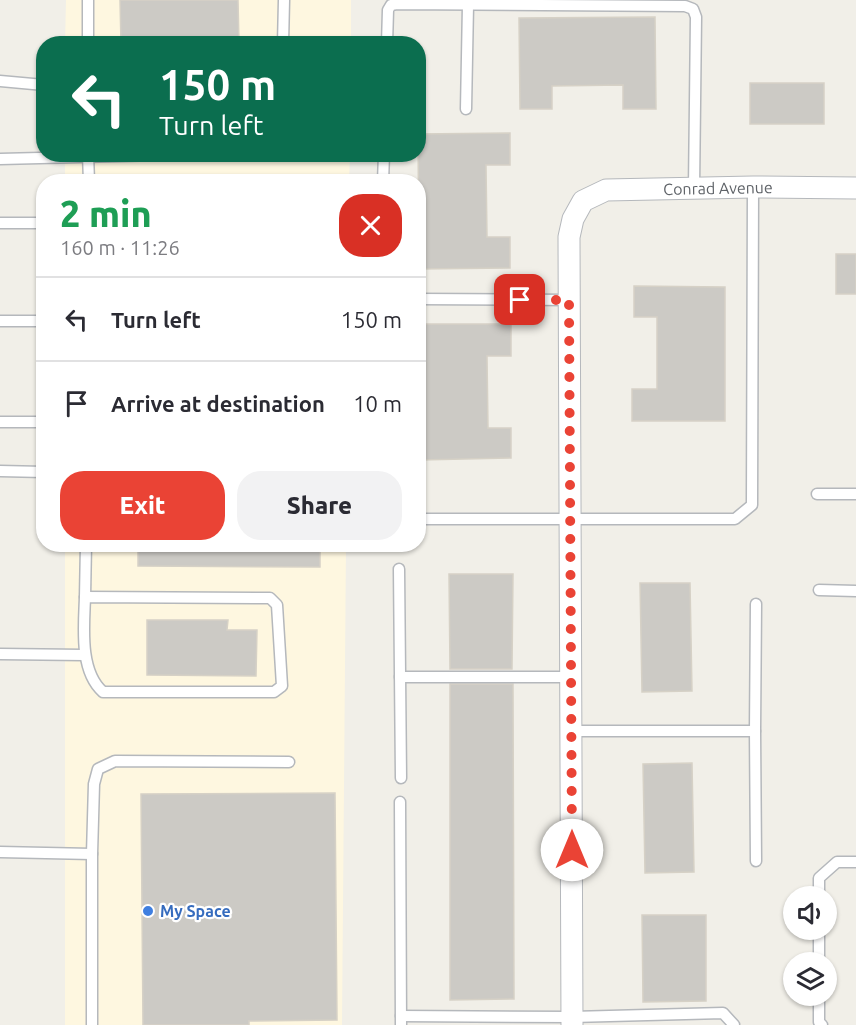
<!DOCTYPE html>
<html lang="en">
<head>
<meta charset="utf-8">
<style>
	:root { --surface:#fff; --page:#f2f2f3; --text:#2b2b33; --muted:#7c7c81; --line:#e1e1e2; --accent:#ea4335 }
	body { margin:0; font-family:Ubuntu,sans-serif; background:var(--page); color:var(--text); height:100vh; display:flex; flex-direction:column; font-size:22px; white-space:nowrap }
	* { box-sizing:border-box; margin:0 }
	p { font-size:20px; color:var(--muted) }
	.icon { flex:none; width:33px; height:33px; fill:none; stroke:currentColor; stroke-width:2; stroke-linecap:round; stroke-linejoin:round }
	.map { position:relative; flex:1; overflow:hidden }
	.side { position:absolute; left:36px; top:174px; width:390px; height:378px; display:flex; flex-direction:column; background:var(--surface); border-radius:24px; box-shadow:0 2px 4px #0004 }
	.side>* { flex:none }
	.banner { position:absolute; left:36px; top:36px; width:390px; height:126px; border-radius:24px; box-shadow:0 2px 4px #0004; background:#0b6e4f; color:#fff; overflow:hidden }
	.tools { position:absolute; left:783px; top:886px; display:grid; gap:12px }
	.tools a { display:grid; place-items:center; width:54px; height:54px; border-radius:50%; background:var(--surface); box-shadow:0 2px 4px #0004; font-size:30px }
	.pin { position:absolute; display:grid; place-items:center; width:51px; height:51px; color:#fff; margin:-26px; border-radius:12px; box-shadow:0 3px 9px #0006 }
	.me { position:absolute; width:66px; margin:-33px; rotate:0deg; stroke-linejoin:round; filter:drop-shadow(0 0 4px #0008) }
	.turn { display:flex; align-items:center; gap:21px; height:126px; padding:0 24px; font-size:27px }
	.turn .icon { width:78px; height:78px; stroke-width:2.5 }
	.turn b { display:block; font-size:42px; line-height:51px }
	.round { display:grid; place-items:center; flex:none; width:63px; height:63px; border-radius:24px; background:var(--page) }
	.summary { display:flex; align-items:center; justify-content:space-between; height:102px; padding:0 24px }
	h1 { font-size:36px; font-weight:800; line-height:45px; color:#1e9e55 }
	.button { display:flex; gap:12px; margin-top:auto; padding:12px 24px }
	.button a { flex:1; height:69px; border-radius:24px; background:var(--accent); color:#fff; font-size:24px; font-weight:800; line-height:69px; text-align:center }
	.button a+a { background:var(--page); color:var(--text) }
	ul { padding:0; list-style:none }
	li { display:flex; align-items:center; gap:18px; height:84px; padding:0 24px; border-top:2px solid var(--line) }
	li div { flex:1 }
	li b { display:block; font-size:22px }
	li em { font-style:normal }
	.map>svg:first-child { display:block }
	.commercial { fill:#fef7e0 }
	.building { fill:#cccac5; stroke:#d6d1c6; stroke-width:1.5 }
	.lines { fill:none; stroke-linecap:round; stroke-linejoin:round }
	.service-casing { stroke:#b5b8bc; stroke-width:13 }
	.minor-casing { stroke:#b5b8bc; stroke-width:23 }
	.service { stroke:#fff; stroke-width:10 }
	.minor { stroke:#fff; stroke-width:21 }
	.route { stroke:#ea4335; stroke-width:10; stroke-dasharray:0 18 }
	.shop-dot { fill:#3f7fe0; stroke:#fff; stroke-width:2 }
	.labels { text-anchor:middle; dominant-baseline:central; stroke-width:4.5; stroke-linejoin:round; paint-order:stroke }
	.street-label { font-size:16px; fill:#5f6368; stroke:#fff }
	.shop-label { font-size:16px; font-weight:bold; fill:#366cbe; stroke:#fff; text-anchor:start }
</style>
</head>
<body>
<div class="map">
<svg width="856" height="1025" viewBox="0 0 856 1025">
	<rect width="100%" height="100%" fill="#f1efe8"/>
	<!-- commercial -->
	<g class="commercial">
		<polygon points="66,0 351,0 351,43 65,44"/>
		<polygon points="65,155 350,155 349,181 65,182"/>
		<polygon points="65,545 346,545 342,1025 65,1025"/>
	</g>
	<!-- building -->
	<g class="building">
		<polygon points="120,0 238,0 239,44 121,44"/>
		<polygon points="655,17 656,109 623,109 623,85 552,86 552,109 520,109 519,18"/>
		<rect x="750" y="83" width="74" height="41"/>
		<polygon points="510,133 510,165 486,165 487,237 510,237 510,268 419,269 418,134"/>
		<rect x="836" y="254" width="20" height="40"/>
		<polygon points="634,286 725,287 725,421 632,421 632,389 657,389 657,317 634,317"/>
		<polygon points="419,324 511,324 511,356 487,356 488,428 511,428 511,458 420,460"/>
		<polygon points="138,544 320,544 320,567 138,566"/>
		<polygon points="449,574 513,574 512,669 450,669"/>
		<polygon points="640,583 690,583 692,691 642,692"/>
		<polygon points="147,620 228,620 227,630 257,630 256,676 147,675"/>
		<polygon points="450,684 513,684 514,999 450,1000"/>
		<polygon points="692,763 694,872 645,873 643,764"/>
		<polygon points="335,793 337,1020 249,1021 249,1025 143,1025 141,794"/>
		<polygon points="642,915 706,915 706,1001 643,1002"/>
	</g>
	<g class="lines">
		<!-- service casing -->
		<g class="service-casing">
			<g id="service">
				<polyline points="88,0 88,44"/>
				<polyline points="283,44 284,0"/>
				<polyline points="387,44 388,10 391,5 397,4 685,6 693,9 696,17 694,188"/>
				<polyline points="0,81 44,85"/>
				<polyline points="466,109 468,5"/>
				<polyline points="88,154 89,182"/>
				<polyline points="0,159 199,154"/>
				<polyline points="383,182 384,154"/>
				<polyline points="0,223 44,223"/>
				<polyline points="418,299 569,300"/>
				<polyline points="0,321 44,321"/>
				<polyline points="0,422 44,422"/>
				<polyline points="0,471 44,472"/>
				<polyline points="817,494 856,494"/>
				<polyline points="418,519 735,519 752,505 753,187"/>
				<polyline points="399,569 401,778"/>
				<polyline points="819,590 856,591"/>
				<path d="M 85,597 L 270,598 L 277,605 L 282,686 L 274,692 L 103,692 C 79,671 84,626 85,597 Z"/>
				<polyline points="85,597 86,544"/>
				<polyline points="0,654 84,655"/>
				<polyline points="400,677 572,677"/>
				<polyline points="571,731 755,731 756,604"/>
				<polyline points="755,731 756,861"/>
				<polyline points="400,802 401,1025"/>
				<polyline points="0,852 92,854"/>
				<polyline points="819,897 819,878 837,862 856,862"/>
				<polyline points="819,930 819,963"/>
				<polyline points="819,996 819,1022 822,1025"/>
				<polyline points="401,1016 572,1017 723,1013 734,1025"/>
				<polyline points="92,1025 92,854 94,784 98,769 115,761 289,762"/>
			</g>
		</g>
		<!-- minor casing -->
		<g class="minor-casing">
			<polyline id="minor" points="572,1025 569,237 573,219 583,201 606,190 753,187 856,188"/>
		</g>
		<!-- service -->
		<use href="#service" class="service"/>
		<!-- minor -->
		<use href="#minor" class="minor"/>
	</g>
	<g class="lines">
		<!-- route -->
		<polyline class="route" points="520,300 569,300 572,850"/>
	</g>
	<!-- markers -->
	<circle class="shop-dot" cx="148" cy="911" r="6"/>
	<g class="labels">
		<!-- street labels -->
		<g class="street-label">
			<text transform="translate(718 188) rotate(-1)">Conrad Avenue</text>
		</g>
		<!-- shop labels -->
		<g class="shop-label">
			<text x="160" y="911">My Space</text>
		</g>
	</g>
</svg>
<div class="tools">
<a><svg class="icon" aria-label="sound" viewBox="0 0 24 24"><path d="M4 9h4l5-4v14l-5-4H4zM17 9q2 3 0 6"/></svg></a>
<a><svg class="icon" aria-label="layers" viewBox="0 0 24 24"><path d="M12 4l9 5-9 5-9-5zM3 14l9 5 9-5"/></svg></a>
</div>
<div class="pin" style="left:520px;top:300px;background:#d93025"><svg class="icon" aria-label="arrive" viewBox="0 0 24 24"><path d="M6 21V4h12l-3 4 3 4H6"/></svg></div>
<svg class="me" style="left:572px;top:850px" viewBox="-20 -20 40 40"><circle r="19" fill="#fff"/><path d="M0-13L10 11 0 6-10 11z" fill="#ea4335"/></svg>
<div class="banner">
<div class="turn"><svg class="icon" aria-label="left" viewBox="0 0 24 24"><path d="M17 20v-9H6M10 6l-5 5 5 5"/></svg><div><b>150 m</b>Turn left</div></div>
</div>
<section class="side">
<div class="summary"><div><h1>2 min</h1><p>160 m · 11:26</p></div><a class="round" style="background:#d93025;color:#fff"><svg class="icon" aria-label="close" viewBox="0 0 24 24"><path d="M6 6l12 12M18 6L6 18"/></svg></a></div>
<ul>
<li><svg class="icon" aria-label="left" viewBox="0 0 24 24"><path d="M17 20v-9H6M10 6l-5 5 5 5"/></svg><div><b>Turn left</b></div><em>150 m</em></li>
<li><svg class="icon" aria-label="arrive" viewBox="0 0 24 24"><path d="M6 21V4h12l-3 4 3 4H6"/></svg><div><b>Arrive at destination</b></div><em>10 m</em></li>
</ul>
<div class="button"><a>Exit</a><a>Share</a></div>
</section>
</div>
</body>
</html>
